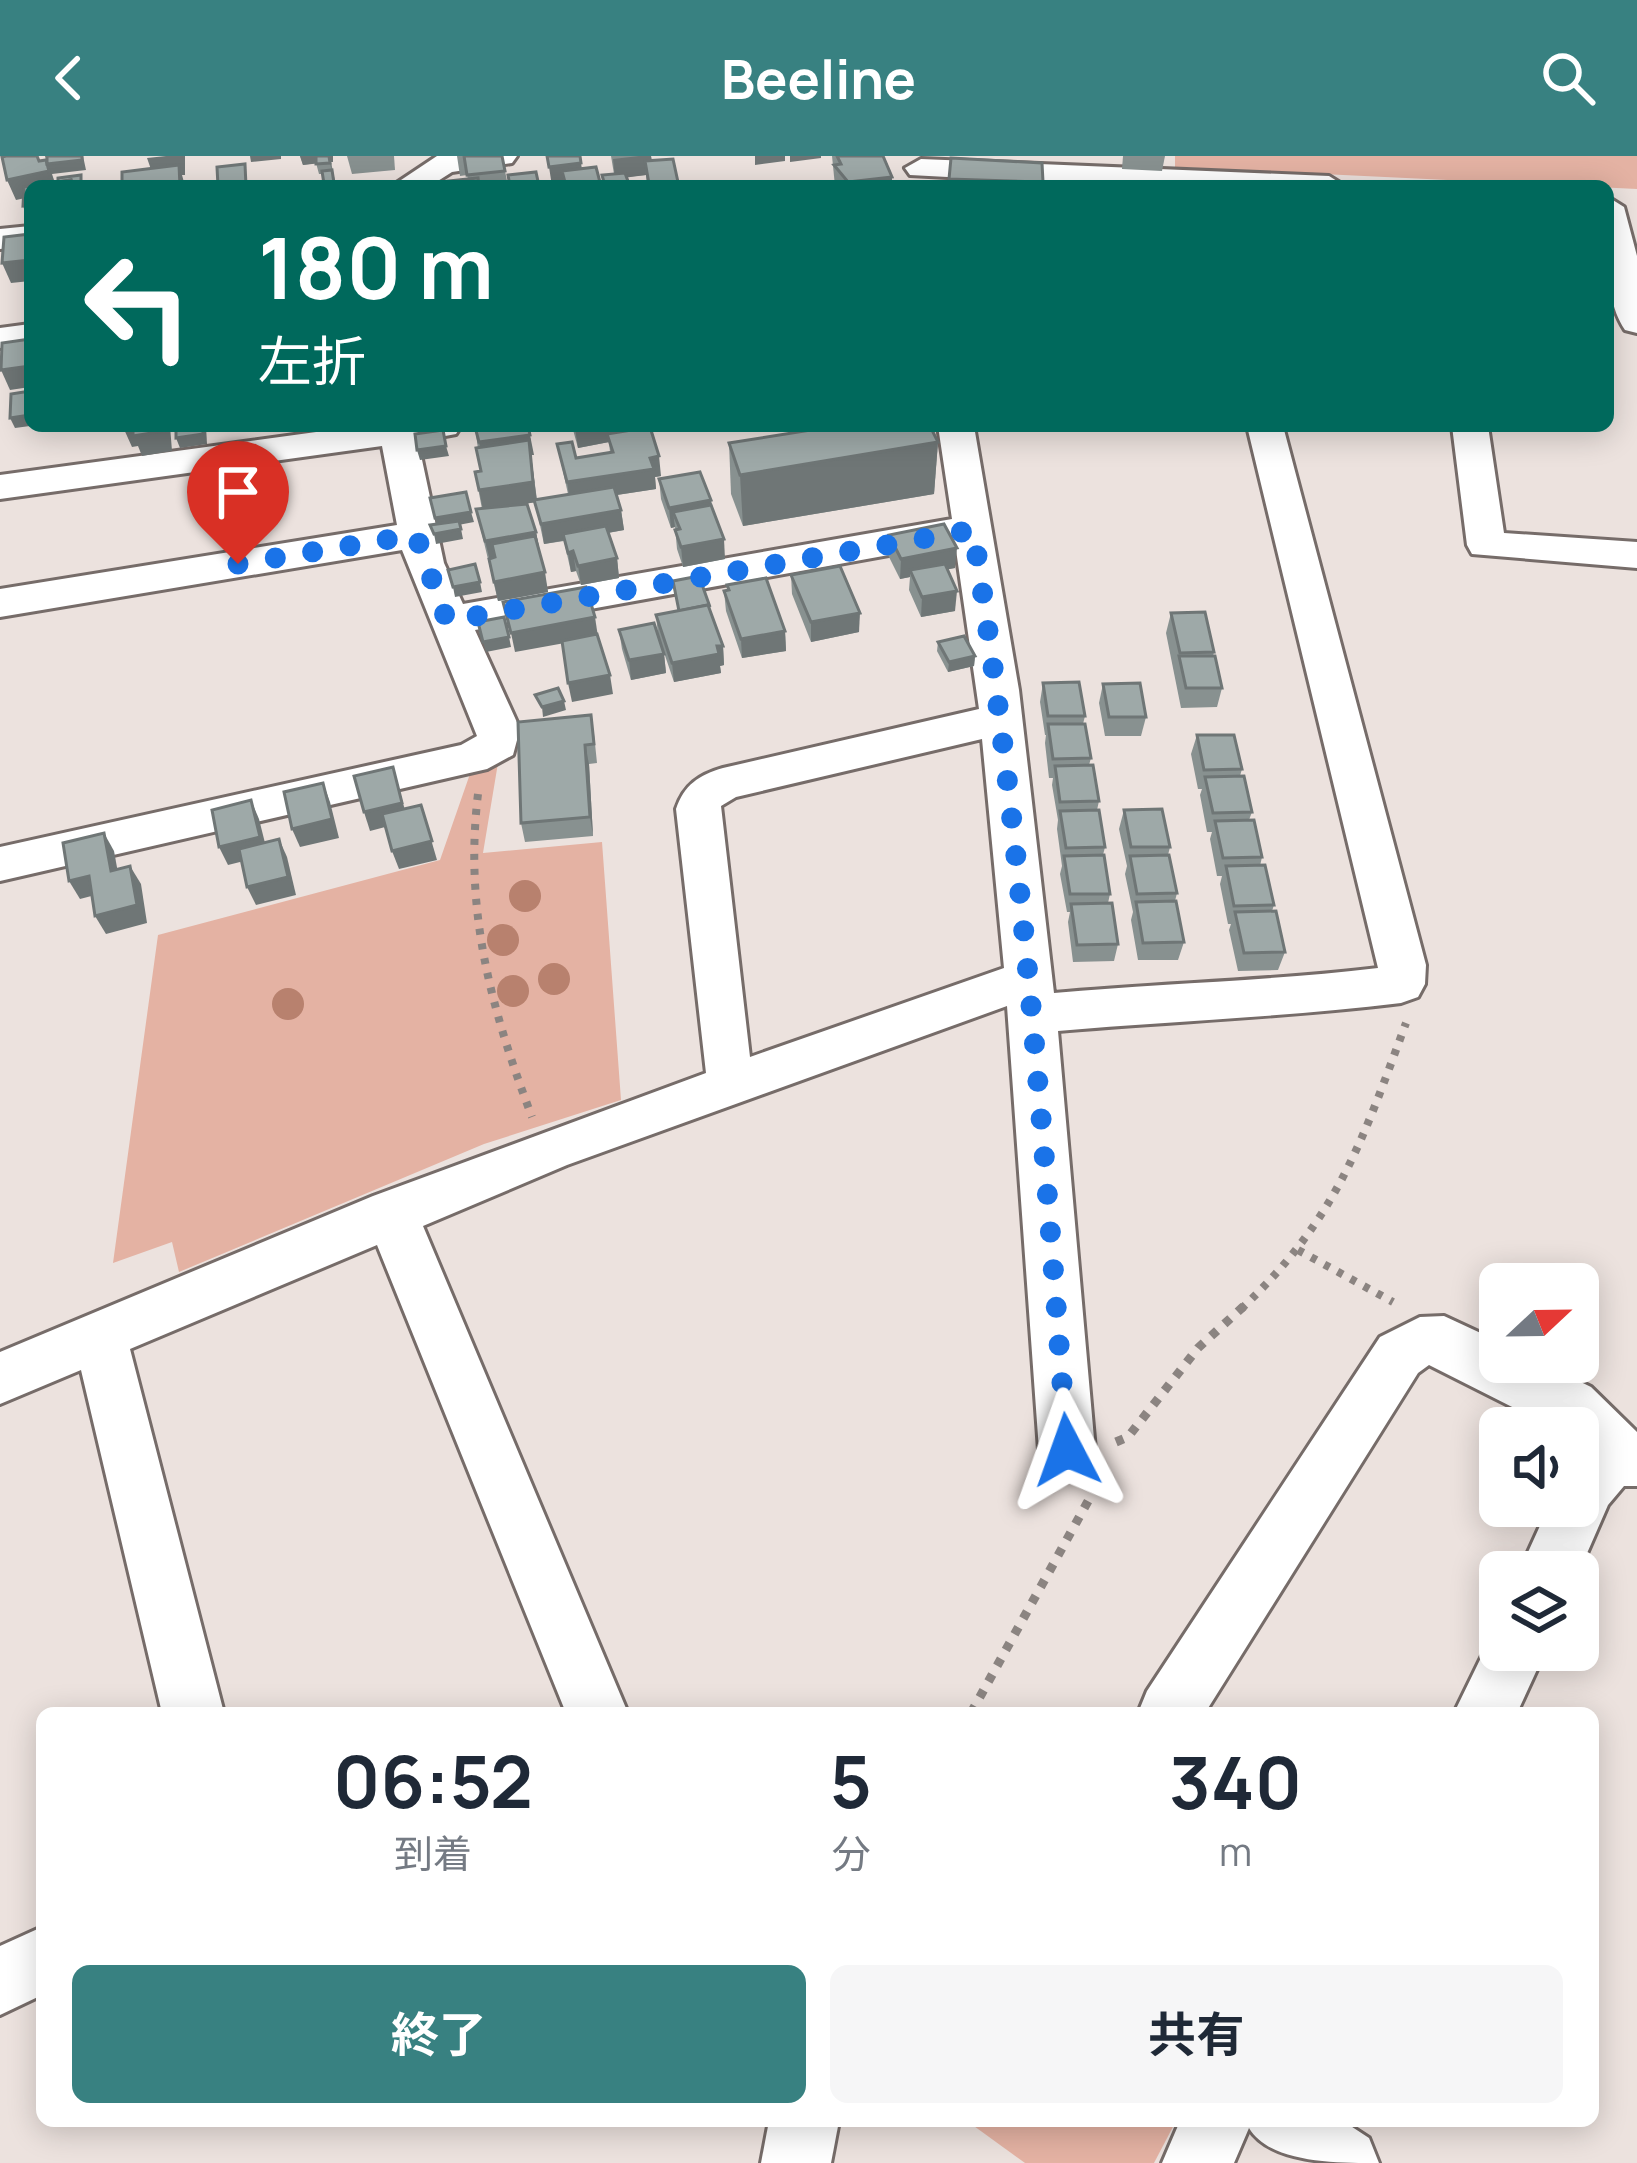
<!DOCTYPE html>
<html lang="ja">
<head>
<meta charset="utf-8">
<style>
	:root { --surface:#fff; --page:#f6f6f7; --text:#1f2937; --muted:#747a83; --accent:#388181 }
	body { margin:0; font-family:Manrope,"Noto Sans JP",sans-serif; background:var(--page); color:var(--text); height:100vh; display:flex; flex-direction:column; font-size:45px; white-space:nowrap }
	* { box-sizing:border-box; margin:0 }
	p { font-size:39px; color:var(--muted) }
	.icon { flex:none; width:66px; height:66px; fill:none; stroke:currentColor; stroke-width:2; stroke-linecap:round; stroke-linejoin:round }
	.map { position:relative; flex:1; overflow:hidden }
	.panel { position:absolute; left:36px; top:1551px; width:1563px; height:420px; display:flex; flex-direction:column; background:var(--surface); border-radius:18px; box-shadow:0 6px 30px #0003 }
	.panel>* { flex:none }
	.hud { position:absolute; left:24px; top:24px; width:1590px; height:252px; border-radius:18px; box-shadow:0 6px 30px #0003; background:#00695c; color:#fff; overflow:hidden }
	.needle { width:78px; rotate:68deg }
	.tools { position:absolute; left:1479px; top:1107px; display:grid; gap:24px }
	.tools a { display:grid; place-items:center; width:120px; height:120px; border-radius:18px; background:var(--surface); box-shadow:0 6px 30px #0003; font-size:60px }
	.pin { position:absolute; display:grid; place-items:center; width:102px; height:102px; color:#fff; margin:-123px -51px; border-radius:50% 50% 50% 0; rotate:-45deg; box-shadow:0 0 12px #0007 }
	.pin .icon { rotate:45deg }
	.me { position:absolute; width:132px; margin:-66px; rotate:356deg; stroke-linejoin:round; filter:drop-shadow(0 0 9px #0008) }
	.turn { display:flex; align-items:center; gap:42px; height:252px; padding:0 36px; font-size:54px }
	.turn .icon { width:156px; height:156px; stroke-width:2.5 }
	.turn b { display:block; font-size:84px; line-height:102px }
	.eta { display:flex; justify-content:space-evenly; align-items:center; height:204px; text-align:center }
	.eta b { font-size:72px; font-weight:700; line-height:84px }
	.cta { display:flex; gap:24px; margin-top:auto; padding:24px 36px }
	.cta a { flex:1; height:138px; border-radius:18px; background:var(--accent); color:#fff; font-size:48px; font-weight:700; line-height:138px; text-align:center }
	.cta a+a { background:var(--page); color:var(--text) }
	header { display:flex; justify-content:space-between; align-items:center; height:156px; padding:0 36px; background:var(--accent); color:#fff; font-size:54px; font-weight:700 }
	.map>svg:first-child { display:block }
	.green { fill:#e4b2a3 }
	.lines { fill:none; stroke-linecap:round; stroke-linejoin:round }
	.minor-casing { stroke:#766c69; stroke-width:6 }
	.path-far1 { stroke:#8b8481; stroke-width:8; stroke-dasharray:6 9; stroke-linecap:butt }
	.path { stroke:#8b8481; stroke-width:9; stroke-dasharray:8 10; stroke-linecap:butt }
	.minor { fill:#fff; fill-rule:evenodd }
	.tree { fill:#b8816e }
	.wall { fill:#889190 }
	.shaded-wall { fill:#6f7676 }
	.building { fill:#9ea9a8; stroke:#6f7676; stroke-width:3 }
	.route { stroke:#1a73e8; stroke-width:21; stroke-dasharray:0 37.8 }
</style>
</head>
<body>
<header><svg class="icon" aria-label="back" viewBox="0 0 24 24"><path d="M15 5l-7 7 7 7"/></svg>Beeline<svg class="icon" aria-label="search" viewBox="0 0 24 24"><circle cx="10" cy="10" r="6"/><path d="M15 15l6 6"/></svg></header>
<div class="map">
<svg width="1637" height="2007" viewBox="0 0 1637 2007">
	<rect width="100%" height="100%" fill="#ece2de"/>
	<!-- green -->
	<g class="green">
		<polygon points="1175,0 1637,0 1637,33 1175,11"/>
		<polygon points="499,601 483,697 602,686 621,944 484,988 179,1116 172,1086 113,1107 158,779 440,704 471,615"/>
		<polygon points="967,1965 1176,1965 1154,2007 1025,2007"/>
	</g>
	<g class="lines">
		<!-- minor casing -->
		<g class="minor-casing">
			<g id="minor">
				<polygon points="437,0 517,0 512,7 452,16 430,30 392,30"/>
				<polygon points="921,3 1329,20 1345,30 1113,30 910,19 905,12"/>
				<path d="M 1608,41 L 1624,51 L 1637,100 L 1637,177 L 1625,174 C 1601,138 1608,83 1608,41 Z"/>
				<polygon points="30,70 30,90 0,93 0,73"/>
				<polygon points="30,168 30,188 0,192 0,172"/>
				<path d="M 360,270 L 461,270 L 456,278 L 418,285 L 444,407 L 463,448 L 952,363 L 938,270 L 974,270 L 1019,534 L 1054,837 C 1162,827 1271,825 1378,812 L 1247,270 L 1283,270 L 1426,809 L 1425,828 L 1418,841 L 1401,847 C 1287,861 1172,865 1058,875 L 1095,1294 L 1087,1313 L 1067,1321 L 1047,1313 L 1039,1294 L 1007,850 L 567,1009 L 423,1070 L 628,1557 L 566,1557 L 377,1089 L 130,1193 L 224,1557 L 162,1557 L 81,1214 L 0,1248 L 0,1196 L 373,1040 L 706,917 L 676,653 C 684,629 699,619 723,612 L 979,553 L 955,387 L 475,474 L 520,573 L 513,599 L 487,613 L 0,725 L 0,691 L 461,589 L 477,580 L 402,394 L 0,461 L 0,433 L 397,369 L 382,290 L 0,343 L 0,319 ZM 982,583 L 1004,812 L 750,901 L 721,650 L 736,641 Z"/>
				<polygon points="1452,270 1488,270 1504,377 1637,386 1637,412 1472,398 1467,389"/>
				<polygon points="1444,1160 1500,1186 1500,1206 1540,1206 1591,1231 1637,1276 1637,1330 1624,1330 1608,1349 1578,1418 1519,1416 1549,1350 1578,1350 1578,1272 1554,1272 1429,1209 1418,1217 1205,1557 1138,1557 1147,1535 1380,1181 1420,1161"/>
				<polygon points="1500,1470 1500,1494 1546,1494 1517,1557 1454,1557 1495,1473"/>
				<polygon points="42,1771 42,1839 0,1859 0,1790"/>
				<polygon points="769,1965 839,1965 831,2007 761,2007"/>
				<path d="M 1180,1965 L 1343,1965 L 1369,1982 L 1379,2007 C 1334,2007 1270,2007 1249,1972 L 1234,2007 L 1162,2007 Z"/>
			</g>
		</g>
		<!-- path-far1 -->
		<g class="path-far1">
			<path d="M 478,638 C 464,754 491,853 532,961"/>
			<polyline points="1298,1094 1393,1146"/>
			<path d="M 1241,1153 C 1337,1063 1362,986 1406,867"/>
		</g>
		<!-- path -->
		<g class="path">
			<polyline points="1116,1286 1128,1281 1198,1192 1244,1150"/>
			<polyline points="971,1557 1092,1338"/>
		</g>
		<!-- minor -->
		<use href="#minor" class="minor"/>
	</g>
	<!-- trees -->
	<g class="tree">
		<circle cx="525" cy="740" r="16"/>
		<circle cx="503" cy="784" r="16"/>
		<circle cx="554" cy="823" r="16"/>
		<circle cx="513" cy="835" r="16"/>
		<circle cx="288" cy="848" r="16"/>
	</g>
	<!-- wall -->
	<g class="wall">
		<polygon points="300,0 333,0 333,6 331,6 336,30 323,18 319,18 316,7 303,9"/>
		<polygon points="347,0 394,0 395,14 352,18"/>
		<polygon points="457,0 502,0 508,30 449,30 468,23 467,19 460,20"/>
		<polygon points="611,0 651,0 652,5 673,3 678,30 647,30 646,19 626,21 629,30 603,30 602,19 614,18"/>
		<polygon points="832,0 883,0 892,21 892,30 835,30"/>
		<polygon points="1123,0 1165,0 1162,15 1122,13"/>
		<polygon points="951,2 1042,7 1043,30 949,30"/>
		<polygon points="572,270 635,270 661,320 655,321 656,333 617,339 621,354 624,374 608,377 617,402 619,422 581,429 576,415 571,416 564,385 544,388 535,346 519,349 536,376 548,436 498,445 476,353 482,353 475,316 481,315 475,271 534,299 531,299 537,344 568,338 557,288 576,302 610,296 609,286 578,292"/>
		<polygon points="938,286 934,338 743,370 731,338 729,287"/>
		<polygon points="659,323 711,344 725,403 683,411 677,393 675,371 671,372 661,343"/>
		<polygon points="889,379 955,412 947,413 955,455 921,461 909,434 910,421 900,423 888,399"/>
		<polygon points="791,419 859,476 811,486 792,438"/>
		<polygon points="673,425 723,490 724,509 720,510 721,517 674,526 658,479 656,459 678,455"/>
		<polygon points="727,429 785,475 786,495 742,502 726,455 724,435 727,435"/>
		<polygon points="1171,457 1214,496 1213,500 1222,532 1217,551 1181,552 1166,477"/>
		<polygon points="619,474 664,498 666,517 631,524 622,493"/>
		<polygon points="938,486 975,500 974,510 948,516 937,495"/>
		<polygon points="1043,527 1085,560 1083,568 1091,602 1089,609 1099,645 1097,654 1105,691 1103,699 1110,738 1108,747 1118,788 1114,805 1073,806 1068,766 1070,756 1067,756 1060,718 1062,710 1057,673 1058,664 1052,629 1053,622 1049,622 1045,587 1046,579 1045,579 1040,546"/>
		<polygon points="1103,528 1146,561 1141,580 1105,580 1099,547"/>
		<polygon points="594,578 597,607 589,608 593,680 525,686 521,667"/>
		<polygon points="1197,579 1242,613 1240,620 1252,656 1249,664 1262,701 1260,710 1274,749 1272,755 1285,796 1278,814 1238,815 1229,774 1231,768 1228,768 1220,728 1222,720 1217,720 1210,683 1212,676 1207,676 1200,639 1202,633 1198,633 1191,598"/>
		<polygon points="1124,654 1170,691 1168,699 1177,737 1175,745 1184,786 1178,804 1138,804 1131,764 1133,756 1125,718 1127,710 1119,673"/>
	</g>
	<!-- shaded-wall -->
	<g class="shaded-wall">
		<polygon points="38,0 44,16 49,8 45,0 83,0 86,14 52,18 56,30 30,41 16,44 7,24"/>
		<polygon points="166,0 185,0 185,19 182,19 185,30 177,30 154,22 147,2"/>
		<polygon points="250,0 281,0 281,3 251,6"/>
		<polygon points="300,0 333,0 333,6 331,6 332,17 330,6 303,9"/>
		<polygon points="639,0 651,0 653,19 645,5 646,19 615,23 613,3"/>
		<polygon points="755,0 785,0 785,5 755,9"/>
		<polygon points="790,0 821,0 821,2 790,6"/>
		<polygon points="581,7 584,27 562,15 564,29 552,30 549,11"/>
		<polygon points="892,21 892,30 848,30 848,26"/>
		<polygon points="30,49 30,68 23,50"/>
		<polygon points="30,104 30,125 11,127 2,107"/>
		<polygon points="30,210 30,231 10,234 1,214"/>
		<polygon points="30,259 30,270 15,272 10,262"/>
		<polygon points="133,270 170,270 172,295 142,300 138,290 132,291 123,271"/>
		<polygon points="203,270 206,270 207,288 180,292 176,282"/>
		<polygon points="265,270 308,270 267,276"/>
		<polygon points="584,270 635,270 636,281 607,278 609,286 578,292 575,272"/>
		<polygon points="530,279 534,299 531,299 537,346 483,354 479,334 483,306 479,286"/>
		<polygon points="938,286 934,338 743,370 740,319"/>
		<polygon points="446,290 449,300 420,304 417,294"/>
		<polygon points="659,300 661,320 655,321 656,333 570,346 567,326"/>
		<polygon points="711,344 712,364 673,356 675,371 671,372 669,352"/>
		<polygon points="621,354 624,374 544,388 541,368"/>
		<polygon points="471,356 474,366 437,373 435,362"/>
		<polygon points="461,373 463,383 436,388 434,378"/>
		<polygon points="536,376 540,396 490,405 485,385"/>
		<polygon points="724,383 725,403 683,411 681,391"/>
		<polygon points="957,392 955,412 913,420 910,414 910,421 900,423 901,403"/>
		<polygon points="573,395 576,415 571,416 568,397"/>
		<polygon points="617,402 619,422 581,429 578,410"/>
		<polygon points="545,416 548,436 498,445 494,426"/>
		<polygon points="480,426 482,436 455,441 453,431"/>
		<polygon points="957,435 955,455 921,461 922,441"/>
		<polygon points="860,457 859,476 811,486 811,466"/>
		<polygon points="595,461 598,481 515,496 511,477"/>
		<polygon points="785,475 786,495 742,502 741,483"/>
		<polygon points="509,481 511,491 486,496 483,486"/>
		<polygon points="717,490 723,490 724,509 720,510 721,517 674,526 672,507"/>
		<polygon points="664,498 666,517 631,524 629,504"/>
		<polygon points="975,500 974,510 948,516 949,506"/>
		<polygon points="610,519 613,538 572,546 568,527"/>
		<polygon points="564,545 566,554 543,561 542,551"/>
		<polygon points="585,589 589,608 593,680 590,661"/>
		<polygon points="393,611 408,665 370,675 364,656"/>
		<polygon points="323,627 330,646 339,682 300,691 292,673"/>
		<polygon points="251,644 259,663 268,699 228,709 219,691"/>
		<polygon points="421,649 437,704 399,713 392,695"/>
		<polygon points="104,677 114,695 121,733 111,715"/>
		<polygon points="279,683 287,701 296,739 256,749 247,731"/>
		<polygon points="130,710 141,728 147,767 106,778 95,760"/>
		<polygon points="89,720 99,738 80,743 69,725"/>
	</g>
	<!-- building -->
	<g class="building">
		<polygon points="6,0 37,0 39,5 46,4 49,15 7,24 2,1"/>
		<polygon points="47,0 82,0 82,4 47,8"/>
		<polygon points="316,0 329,0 330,7 316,8"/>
		<polygon points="464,0 502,0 505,15 467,19"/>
		<polygon points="547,0 580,0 581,7 549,11"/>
		<polygon points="837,0 883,0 892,21 848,26 834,9 841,8"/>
		<polygon points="951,2 1042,7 1043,26 949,23"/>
		<polygon points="673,3 678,26 649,28 645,5"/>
		<polygon points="245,8 246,30 218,30 217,11"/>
		<polygon points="179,9 180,30 122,30 122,16"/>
		<polygon points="596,11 601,30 566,30 562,15"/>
		<polygon points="332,14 334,27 324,28 322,15"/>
		<polygon points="536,16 539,30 510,30 508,19"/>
		<polygon points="625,17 629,28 605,30 602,19"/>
		<polygon points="81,19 81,28 73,29 71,24 58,26 58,22"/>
		<polygon points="478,22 479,30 449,30 448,25"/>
		<polygon points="71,24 71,30 30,30"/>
		<polygon points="30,30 30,49 23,50 24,31"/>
		<polygon points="30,78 30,104 2,107 4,81"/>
		<polygon points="30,183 30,210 1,214 2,187"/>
		<polygon points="30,235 30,259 10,262 11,238"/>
		<polygon points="133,270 164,270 164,275 133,280"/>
		<polygon points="176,270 203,270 203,278 176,282"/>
		<polygon points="528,270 530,279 479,286 475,271"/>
		<polygon points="836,270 930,270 938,286 740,319 729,287"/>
		<polygon points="650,271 659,300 650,302 654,313 567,326 557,288 572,286 576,302 613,296 607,278"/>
		<polygon points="443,274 446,290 417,294 415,278"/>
		<polygon points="529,284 533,326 479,334 475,316 481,315 476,292"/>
		<polygon points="700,316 711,344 669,352 659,323"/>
		<polygon points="614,331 621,354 541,368 534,344"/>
		<polygon points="466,336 471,356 435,362 430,342"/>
		<polygon points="527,348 536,376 485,385 476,353"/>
		<polygon points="711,349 724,383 681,391 675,374 680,373 673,356"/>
		<polygon points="459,365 461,373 434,378 430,369"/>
		<polygon points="944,368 957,392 901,403 889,379"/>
		<polygon points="606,370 617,402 578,410 573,395 568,397 563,378"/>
		<polygon points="535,380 545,416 494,426 489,403 495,401 492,388"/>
		<polygon points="475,408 480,426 453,431 448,414"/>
		<polygon points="945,408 957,435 922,441 910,414"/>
		<polygon points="840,410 860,457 811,466 791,419"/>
		<polygon points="699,420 710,451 708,449 679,455 673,425"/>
		<polygon points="766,422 785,475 741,483 724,435 729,434 727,429"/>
		<polygon points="586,431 595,461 511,477 503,446"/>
		<polygon points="708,449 723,490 717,490 719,498 672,507 656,459"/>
		<polygon points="1205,456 1214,496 1180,497 1171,457"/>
		<polygon points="504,461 509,481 483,486 478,466"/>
		<polygon points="654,467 664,498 629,504 619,474"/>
		<polygon points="597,478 610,519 568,527 562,485"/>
		<polygon points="964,480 975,500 949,506 938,486"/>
		<polygon points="1179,500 1215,500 1222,532 1186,532"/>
		<polygon points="1079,526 1085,560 1048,560 1043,527"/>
		<polygon points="1140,527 1146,561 1109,561 1103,528"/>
		<polygon points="558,532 564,545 542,551 535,539"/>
		<polygon points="591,559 594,588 585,589 590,661 521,667 518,566"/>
		<polygon points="1048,568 1085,568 1091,602 1053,603"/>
		<polygon points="1197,579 1234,579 1242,613 1204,614"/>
		<polygon points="1093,609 1099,645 1060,646 1055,610"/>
		<polygon points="393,611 402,647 364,656 354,620"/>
		<polygon points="1244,620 1252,656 1213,657 1205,621"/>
		<polygon points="323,627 332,663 292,673 284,636"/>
		<polygon points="251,644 260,681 219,691 212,654"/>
		<polygon points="421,649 432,685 392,695 382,658"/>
		<polygon points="1162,653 1170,691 1131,691 1124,654"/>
		<polygon points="1099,654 1105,691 1066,692 1060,655"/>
		<polygon points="1254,664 1262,701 1223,702 1215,665"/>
		<polygon points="104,677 111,715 130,710 137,749 95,760 89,720 69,725 63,687"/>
		<polygon points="279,683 288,721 247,731 239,693"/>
		<polygon points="1104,699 1110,738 1070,738 1064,700"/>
		<polygon points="1169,699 1177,737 1137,738 1130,700"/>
		<polygon points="1265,709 1274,749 1234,750 1226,710"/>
		<polygon points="1176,745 1184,786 1143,787 1136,746"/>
		<polygon points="1112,747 1118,788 1077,789 1071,748"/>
		<polygon points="1276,755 1285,796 1244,797 1235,756"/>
	</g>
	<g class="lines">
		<!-- route -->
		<path class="route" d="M 238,408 L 416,379 L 447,465 L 973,374 C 1021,678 1044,986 1067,1294"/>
	</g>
</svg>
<div class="tools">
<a><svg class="needle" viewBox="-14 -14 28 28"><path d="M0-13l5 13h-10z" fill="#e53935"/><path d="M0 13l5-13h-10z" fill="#747a83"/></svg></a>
<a><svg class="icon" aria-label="sound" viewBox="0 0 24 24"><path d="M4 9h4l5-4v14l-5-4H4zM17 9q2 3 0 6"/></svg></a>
<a><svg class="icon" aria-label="layers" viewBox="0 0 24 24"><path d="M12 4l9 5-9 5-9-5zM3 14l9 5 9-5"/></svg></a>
</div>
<div class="pin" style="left:238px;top:408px;background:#d93025"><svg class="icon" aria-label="arrive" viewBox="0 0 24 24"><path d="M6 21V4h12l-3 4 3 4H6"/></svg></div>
<svg class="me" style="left:1067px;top:1294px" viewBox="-20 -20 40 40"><path d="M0-17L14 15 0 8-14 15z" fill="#1a73e8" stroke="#fff" stroke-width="4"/></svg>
<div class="hud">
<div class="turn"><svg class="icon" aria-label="left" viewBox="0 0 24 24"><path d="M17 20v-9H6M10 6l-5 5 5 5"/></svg><div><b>180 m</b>左折</div></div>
</div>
<section class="panel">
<div class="eta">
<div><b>06:52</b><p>到着</p></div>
<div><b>5</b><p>分</p></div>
<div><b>340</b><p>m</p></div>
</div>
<div class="cta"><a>終了</a><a>共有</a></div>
</section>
</div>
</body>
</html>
